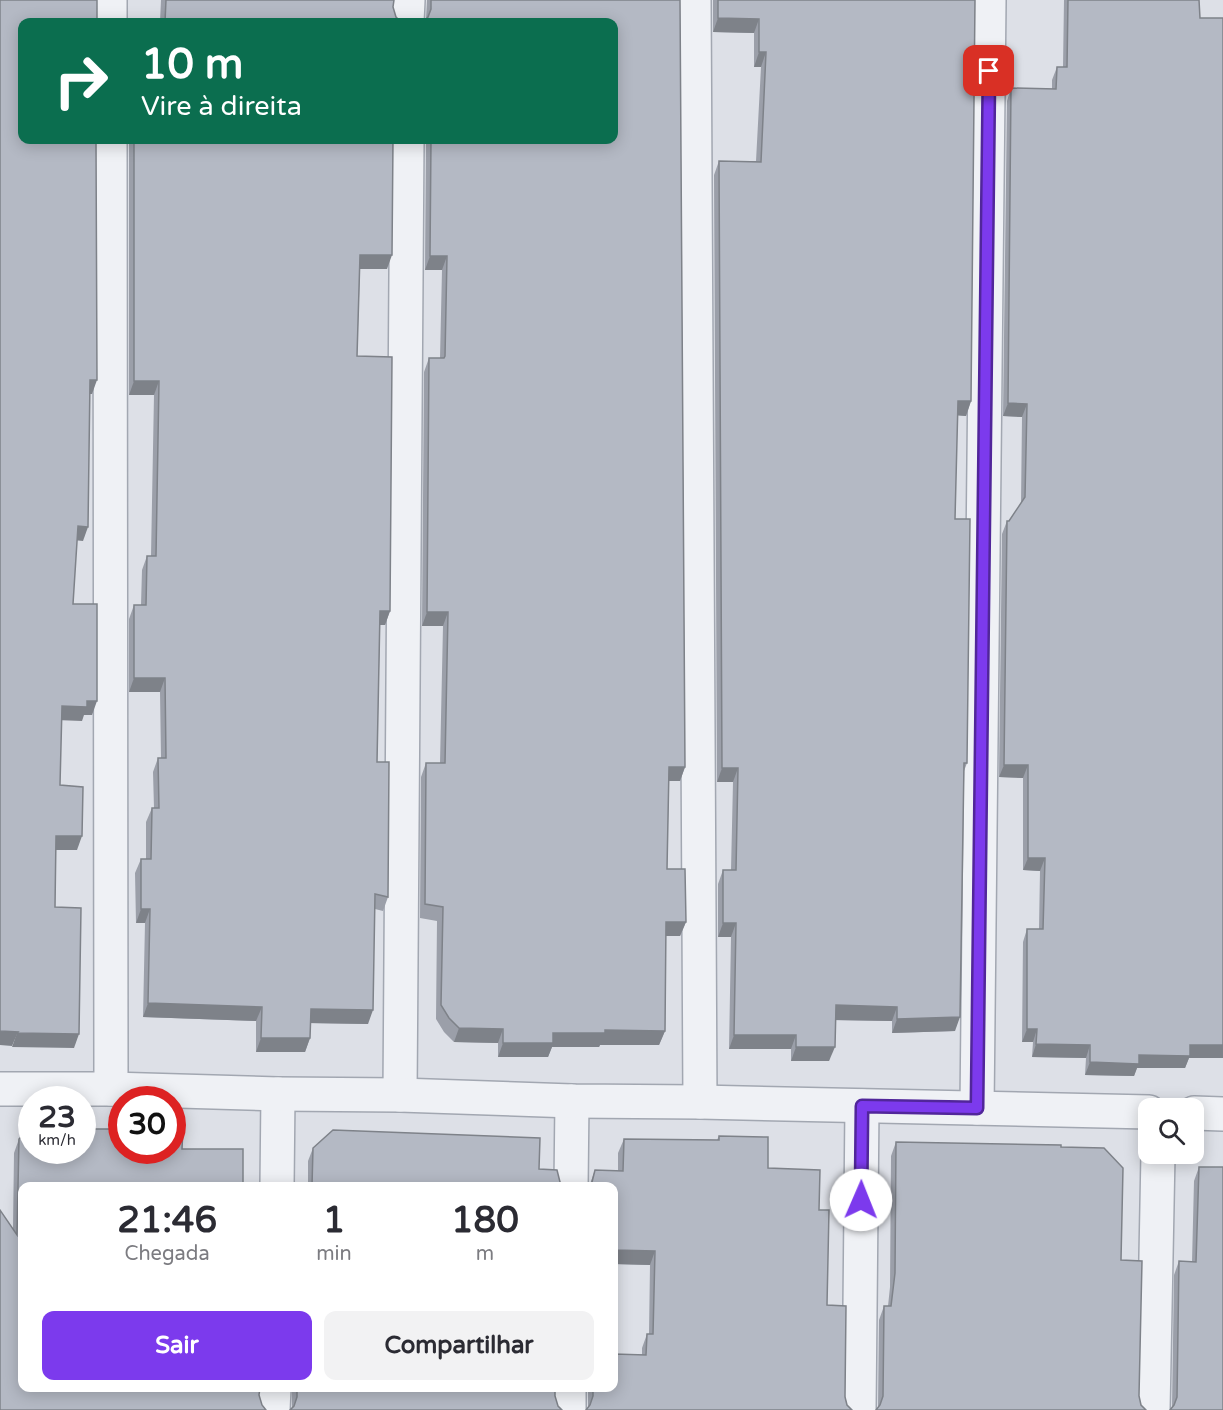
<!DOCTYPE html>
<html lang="pt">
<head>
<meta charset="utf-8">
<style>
	:root { --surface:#fff; --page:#f2f2f3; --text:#2b2b33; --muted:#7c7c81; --accent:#7c3aed }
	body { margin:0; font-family:"Varela Round",sans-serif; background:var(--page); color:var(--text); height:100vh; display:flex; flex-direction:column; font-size:22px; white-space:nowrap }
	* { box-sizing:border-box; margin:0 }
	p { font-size:20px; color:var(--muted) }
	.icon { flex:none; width:33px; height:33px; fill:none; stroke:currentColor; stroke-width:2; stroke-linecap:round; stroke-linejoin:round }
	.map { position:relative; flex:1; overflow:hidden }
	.details { position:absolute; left:18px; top:1182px; width:600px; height:210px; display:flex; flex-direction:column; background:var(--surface); border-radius:12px; box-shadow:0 3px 15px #0003 }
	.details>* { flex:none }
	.banner { position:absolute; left:18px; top:18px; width:600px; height:126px; border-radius:12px; box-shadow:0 3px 15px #0003; background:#0b6e4f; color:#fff; overflow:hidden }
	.buttons { position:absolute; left:1138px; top:1098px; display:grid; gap:12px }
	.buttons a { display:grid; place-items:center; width:66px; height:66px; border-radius:12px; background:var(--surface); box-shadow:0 3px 15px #0003; font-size:30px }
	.speed { position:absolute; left:18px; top:1086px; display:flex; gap:12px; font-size:30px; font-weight:700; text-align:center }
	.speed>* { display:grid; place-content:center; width:78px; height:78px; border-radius:50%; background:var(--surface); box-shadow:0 3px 15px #0003; line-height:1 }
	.speed small { font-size:15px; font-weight:400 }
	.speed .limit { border:9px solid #d22; background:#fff; color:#111 }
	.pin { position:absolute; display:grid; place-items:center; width:51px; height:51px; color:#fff; margin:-26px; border-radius:12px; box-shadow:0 3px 9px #0006 }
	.me { position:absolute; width:66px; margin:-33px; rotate:1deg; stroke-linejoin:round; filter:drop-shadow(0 0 4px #0008) }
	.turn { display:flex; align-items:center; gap:21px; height:126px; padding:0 24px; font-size:27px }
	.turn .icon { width:78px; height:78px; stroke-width:2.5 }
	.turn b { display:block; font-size:42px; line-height:51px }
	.eta { display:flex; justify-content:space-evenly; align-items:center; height:102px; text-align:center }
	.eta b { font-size:36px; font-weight:700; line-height:42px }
	.button { display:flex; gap:12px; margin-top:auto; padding:12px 24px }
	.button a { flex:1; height:69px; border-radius:12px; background:var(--accent); color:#fff; font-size:24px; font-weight:700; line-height:69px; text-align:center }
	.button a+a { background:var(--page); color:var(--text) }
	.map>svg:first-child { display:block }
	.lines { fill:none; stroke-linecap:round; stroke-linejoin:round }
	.minor-casing { stroke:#a2a7b1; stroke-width:36 }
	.tertiary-casing { stroke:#a2a7b1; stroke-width:36 }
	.minor { stroke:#eff1f5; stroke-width:33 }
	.tertiary { stroke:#eff1f5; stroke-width:33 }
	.wall { fill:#9b9fa9 }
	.shaded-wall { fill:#7e8289 }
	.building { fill:#b4b9c4; stroke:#7e8289; stroke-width:1.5 }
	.route-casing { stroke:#51269a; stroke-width:15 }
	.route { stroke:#7c3aed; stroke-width:10 }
</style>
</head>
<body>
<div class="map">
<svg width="1223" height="1410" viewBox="0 0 1223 1410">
	<rect width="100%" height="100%" fill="#dde0e7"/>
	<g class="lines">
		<!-- minor casing -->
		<g class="minor-casing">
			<g id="minor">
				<polyline points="110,0 110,22"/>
				<polyline points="694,0 700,1102"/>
				<polyline points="407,22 408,0"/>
				<polyline points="110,140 111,1089"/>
				<polyline points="400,1095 407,140"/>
				<polyline points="977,1108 989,0"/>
				<polyline points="277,1186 278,1094"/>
				<polyline points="571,1186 572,1101"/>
				<polyline points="273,1410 274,1388"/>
				<polyline points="569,1410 569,1388"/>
				<polyline points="859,1410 862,1106"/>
				<polyline points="1153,1410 1158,1154"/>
			</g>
		</g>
		<!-- tertiary casing -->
		<g class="tertiary-casing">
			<g id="tertiary">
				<polyline points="0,1089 111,1089 278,1094 400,1095 572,1101 700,1102 1149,1112"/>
				<polyline points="1194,1113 1223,1114"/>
			</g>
		</g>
		<!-- minor -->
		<use href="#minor" class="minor"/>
		<!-- tertiary -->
		<use href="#tertiary" class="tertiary"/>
	</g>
	<!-- wall -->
	<g class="wall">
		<polygon points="161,0 394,0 393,7 396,17 401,22 160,22"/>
		<polygon points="427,0 680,0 685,767 680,781 669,781 667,869 686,922 680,936 666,936 665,1031 659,1045 600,1045 599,1047 552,1047 548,1057 498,1057 498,1043 454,1042 444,1032 436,1019 437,921 420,918 421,777 426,763 440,763 443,626 422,626 424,372 429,358 440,358 442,270 425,270 426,140 614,140 426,20"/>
		<polygon points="713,0 975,0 971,401 966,416 957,415 955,519 967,763 964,771 955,1031 892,1033 892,1021 836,1020 829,1061 791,1061 791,1049 729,1049 731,937 718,937 718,884 723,870 731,870 733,782 717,782 714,175 719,161 756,161 761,67 754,67 754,33 713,32"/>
		<polygon points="1064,0 1199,0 1200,18 1223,18 1223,1058 1189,1058 1185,1068 1137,1068 1134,1076 1085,1075 1086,1058 1032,1057 1033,1042 1022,1042 1023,942 1027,929 1039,929 1040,871 1023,870 1023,778 999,777 1002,534 1007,521 1009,521 1021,504 1022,417 1003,416 1007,101 1011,88 1052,89 1052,80 1057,67 1063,67"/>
		<polygon points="129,140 393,140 387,269 360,269 357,356 390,611 385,625 380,625 377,762 388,897 383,911 375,909 368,1024 310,1023 310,1038 305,1052 256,1052 256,1021 143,1017 145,923 136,923 135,873 141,859 146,859 146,822 152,808 154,808 153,772 158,758 161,758 160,692 129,692 129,619 134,605 141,605 142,570 147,556 151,556 154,395 129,395"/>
		<polygon points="719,1136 768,1168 819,1210 827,1305 847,1405 588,1408 588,1388 614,1388 642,1354 642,1348 647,1334 649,1334 650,1265 614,1264 614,1186 590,1184 595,1170 618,1171 618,1153 624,1139 717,1140"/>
		<polygon points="19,1139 182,1149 0,1410 13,1228 14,1153"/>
		<polygon points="896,1142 1061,1147 1121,1260 1139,1396 1141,1405 878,1408 879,1320 884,1306 888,1306 890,1287 891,1156"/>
		<polygon points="313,1148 539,1169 560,1182 565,1186 308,1186 308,1161"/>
		<polygon points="1199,1167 1223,1410 1172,1408 1174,1275 1179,1261 1192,1262 1194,1181"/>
		<polygon points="292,1388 555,1388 292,1408"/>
	</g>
	<!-- shaded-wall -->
	<g class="shaded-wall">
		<polygon points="718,18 759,19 754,33 713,32"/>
		<polygon points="759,52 766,52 761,67 754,67"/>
		<polygon points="360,255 392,255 387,269 355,269"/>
		<polygon points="430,256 447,256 442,270 425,270"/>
		<polygon points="90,380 97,380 92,394 85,394"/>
		<polygon points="134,381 159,381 154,395 129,395"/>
		<polygon points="958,401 971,401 966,416 952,415"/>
		<polygon points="1008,403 1027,404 1022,417 1003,416"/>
		<polygon points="78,526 88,527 83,541 73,540"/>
		<polygon points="380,611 390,611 385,625 375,625"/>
		<polygon points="427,612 448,612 443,626 422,626"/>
		<polygon points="134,678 165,678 160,692 129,692"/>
		<polygon points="87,701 97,701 92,715 84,715 82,721 56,720 62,706"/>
		<polygon points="1004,765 1028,765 1023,778 999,777"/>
		<polygon points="669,767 685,767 680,781 664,781"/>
		<polygon points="722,768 738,768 733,782 717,782"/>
		<polygon points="56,836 82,836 77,850 51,850"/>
		<polygon points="1028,858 1045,858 1040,871 1023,870"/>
		<polygon points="141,909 150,909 145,923 136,923"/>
		<polygon points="666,922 686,922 680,936 661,936"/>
		<polygon points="723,923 736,923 731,937 718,937"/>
		<polygon points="148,1003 262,1007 256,1021 143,1017"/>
		<polygon points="836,1005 897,1007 892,1021 831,1020"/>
		<polygon points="311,1009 373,1010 368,1024 306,1023"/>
		<polygon points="960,1017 955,1031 892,1033 897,1019"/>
		<polygon points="459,1028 503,1029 498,1043 454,1042"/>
		<polygon points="1027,1029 1037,1029 1033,1042 1022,1042"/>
		<polygon points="605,1030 665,1031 659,1045 600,1045 599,1047 552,1047 548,1057 498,1057 503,1043 553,1033"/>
		<polygon points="0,1031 18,1032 12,1046 0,1045"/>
		<polygon points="17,1033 79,1034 74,1048 12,1047"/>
		<polygon points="734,1035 796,1035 791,1049 729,1049"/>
		<polygon points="261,1038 310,1038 305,1052 256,1052"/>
		<polygon points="1036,1044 1090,1045 1086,1058 1032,1057"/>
		<polygon points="1190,1045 1223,1045 1223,1058 1189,1058 1185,1068 1137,1068 1134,1076 1085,1075 1090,1062 1139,1055"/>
		<polygon points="796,1047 835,1047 829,1061 791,1061"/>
		<polygon points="614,1250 655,1251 650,1265 614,1264"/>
	</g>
	<!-- building -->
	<g class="building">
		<polygon points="0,0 97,0 97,22 22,22 22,140 96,140 97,380 90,380 88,527 78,526 73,604 97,604 97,701 87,701 87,707 62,706 60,785 83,787 82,836 56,836 55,907 81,908 79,1034 17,1033 18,1032 0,1031"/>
		<polygon points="166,0 394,0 393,7 396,17 401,22 165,22"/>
		<polygon points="431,0 680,0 685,767 669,767 667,869 685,869 686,922 666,922 665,1031 605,1030 605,1033 553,1033 553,1043 503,1043 503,1029 459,1028 449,1018 441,1005 443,907 425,904 426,763 445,763 448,612 427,612 429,358 444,358 445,356 447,256 430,256 431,140 614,140 614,22 423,22 428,17 431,9"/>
		<polygon points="718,0 975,0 971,401 958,401 955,519 970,519 967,763 964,763 960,1017 897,1019 897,1007 836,1005 835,1047 796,1047 796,1035 734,1035 736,923 723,923 723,870 736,870 738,768 722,768 719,161 761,162 766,52 759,52 759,19 718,18"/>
		<polygon points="1068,0 1199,0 1200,18 1223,18 1223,1045 1190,1045 1190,1056 1139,1055 1139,1064 1090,1062 1090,1045 1036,1044 1037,1029 1027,1029 1027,929 1043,929 1045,858 1028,858 1028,765 1004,765 1007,521 1009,521 1025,497 1027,404 1008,403 1011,88 1056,89 1057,67 1067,67"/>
		<polygon points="134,140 393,140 392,255 360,255 357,356 392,357 390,611 380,611 377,762 389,762 388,897 375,894 373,1010 311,1009 310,1038 261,1038 262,1007 148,1003 150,909 141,909 141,859 151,859 152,808 159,808 158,758 166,758 165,678 134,678 134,605 146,605 147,556 156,556 159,381 134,381"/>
		<polygon points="172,1128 183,1128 182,1149 243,1149 243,1186 22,1186 22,1388 260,1388 259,1395 262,1405 266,1410 0,1410 0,1210 17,1235 19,1139 29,1129 32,1129 32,1150 82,1150 82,1129 122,1129 122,1150 172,1150"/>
		<polygon points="333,1130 540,1138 539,1169 557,1170 560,1182 565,1186 312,1186 313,1148"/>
		<polygon points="719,1136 768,1137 768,1168 820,1170 819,1210 829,1210 827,1305 846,1306 845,1397 847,1405 852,1410 586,1410 590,1405 593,1396 593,1388 614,1388 614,1354 646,1355 647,1334 653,1334 655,1251 614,1250 614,1186 587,1186 592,1182 595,1170 623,1171 624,1139 719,1140"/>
		<polygon points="896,1142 1061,1145 1061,1147 1104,1148 1123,1168 1121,1260 1142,1261 1139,1396 1141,1405 1146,1410 876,1410 880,1405 883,1396 884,1306 891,1306 895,1273"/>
		<polygon points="1199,1167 1223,1167 1223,1410 1170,1410 1174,1405 1177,1397 1179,1261 1196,1262"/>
		<polygon points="297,1388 555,1388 555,1396 558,1406 562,1410 290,1410 294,1406 297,1397"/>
	</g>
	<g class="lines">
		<!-- route casing -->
		<g class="route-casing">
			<polyline id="route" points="861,1200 862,1106 977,1108 989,71"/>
		</g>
		<!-- route -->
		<use href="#route" class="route"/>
	</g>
</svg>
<div class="buttons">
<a><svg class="icon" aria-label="search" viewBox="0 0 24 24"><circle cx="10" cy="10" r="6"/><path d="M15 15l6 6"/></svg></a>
</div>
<div class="speed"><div>23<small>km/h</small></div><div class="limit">30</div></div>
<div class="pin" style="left:989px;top:71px;background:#d93025"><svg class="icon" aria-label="arrive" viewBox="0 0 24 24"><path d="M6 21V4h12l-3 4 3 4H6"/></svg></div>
<svg class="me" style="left:861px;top:1200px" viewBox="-20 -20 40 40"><circle r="19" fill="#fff"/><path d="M0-13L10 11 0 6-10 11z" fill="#7c3aed"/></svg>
<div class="banner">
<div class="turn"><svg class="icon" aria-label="right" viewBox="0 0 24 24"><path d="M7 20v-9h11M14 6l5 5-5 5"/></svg><div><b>10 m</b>Vire à direita</div></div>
</div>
<section class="details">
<div class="eta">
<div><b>21:46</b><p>Chegada</p></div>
<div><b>1</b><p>min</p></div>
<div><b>180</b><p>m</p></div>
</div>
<div class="button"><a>Sair</a><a>Compartilhar</a></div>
</section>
</div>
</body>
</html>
